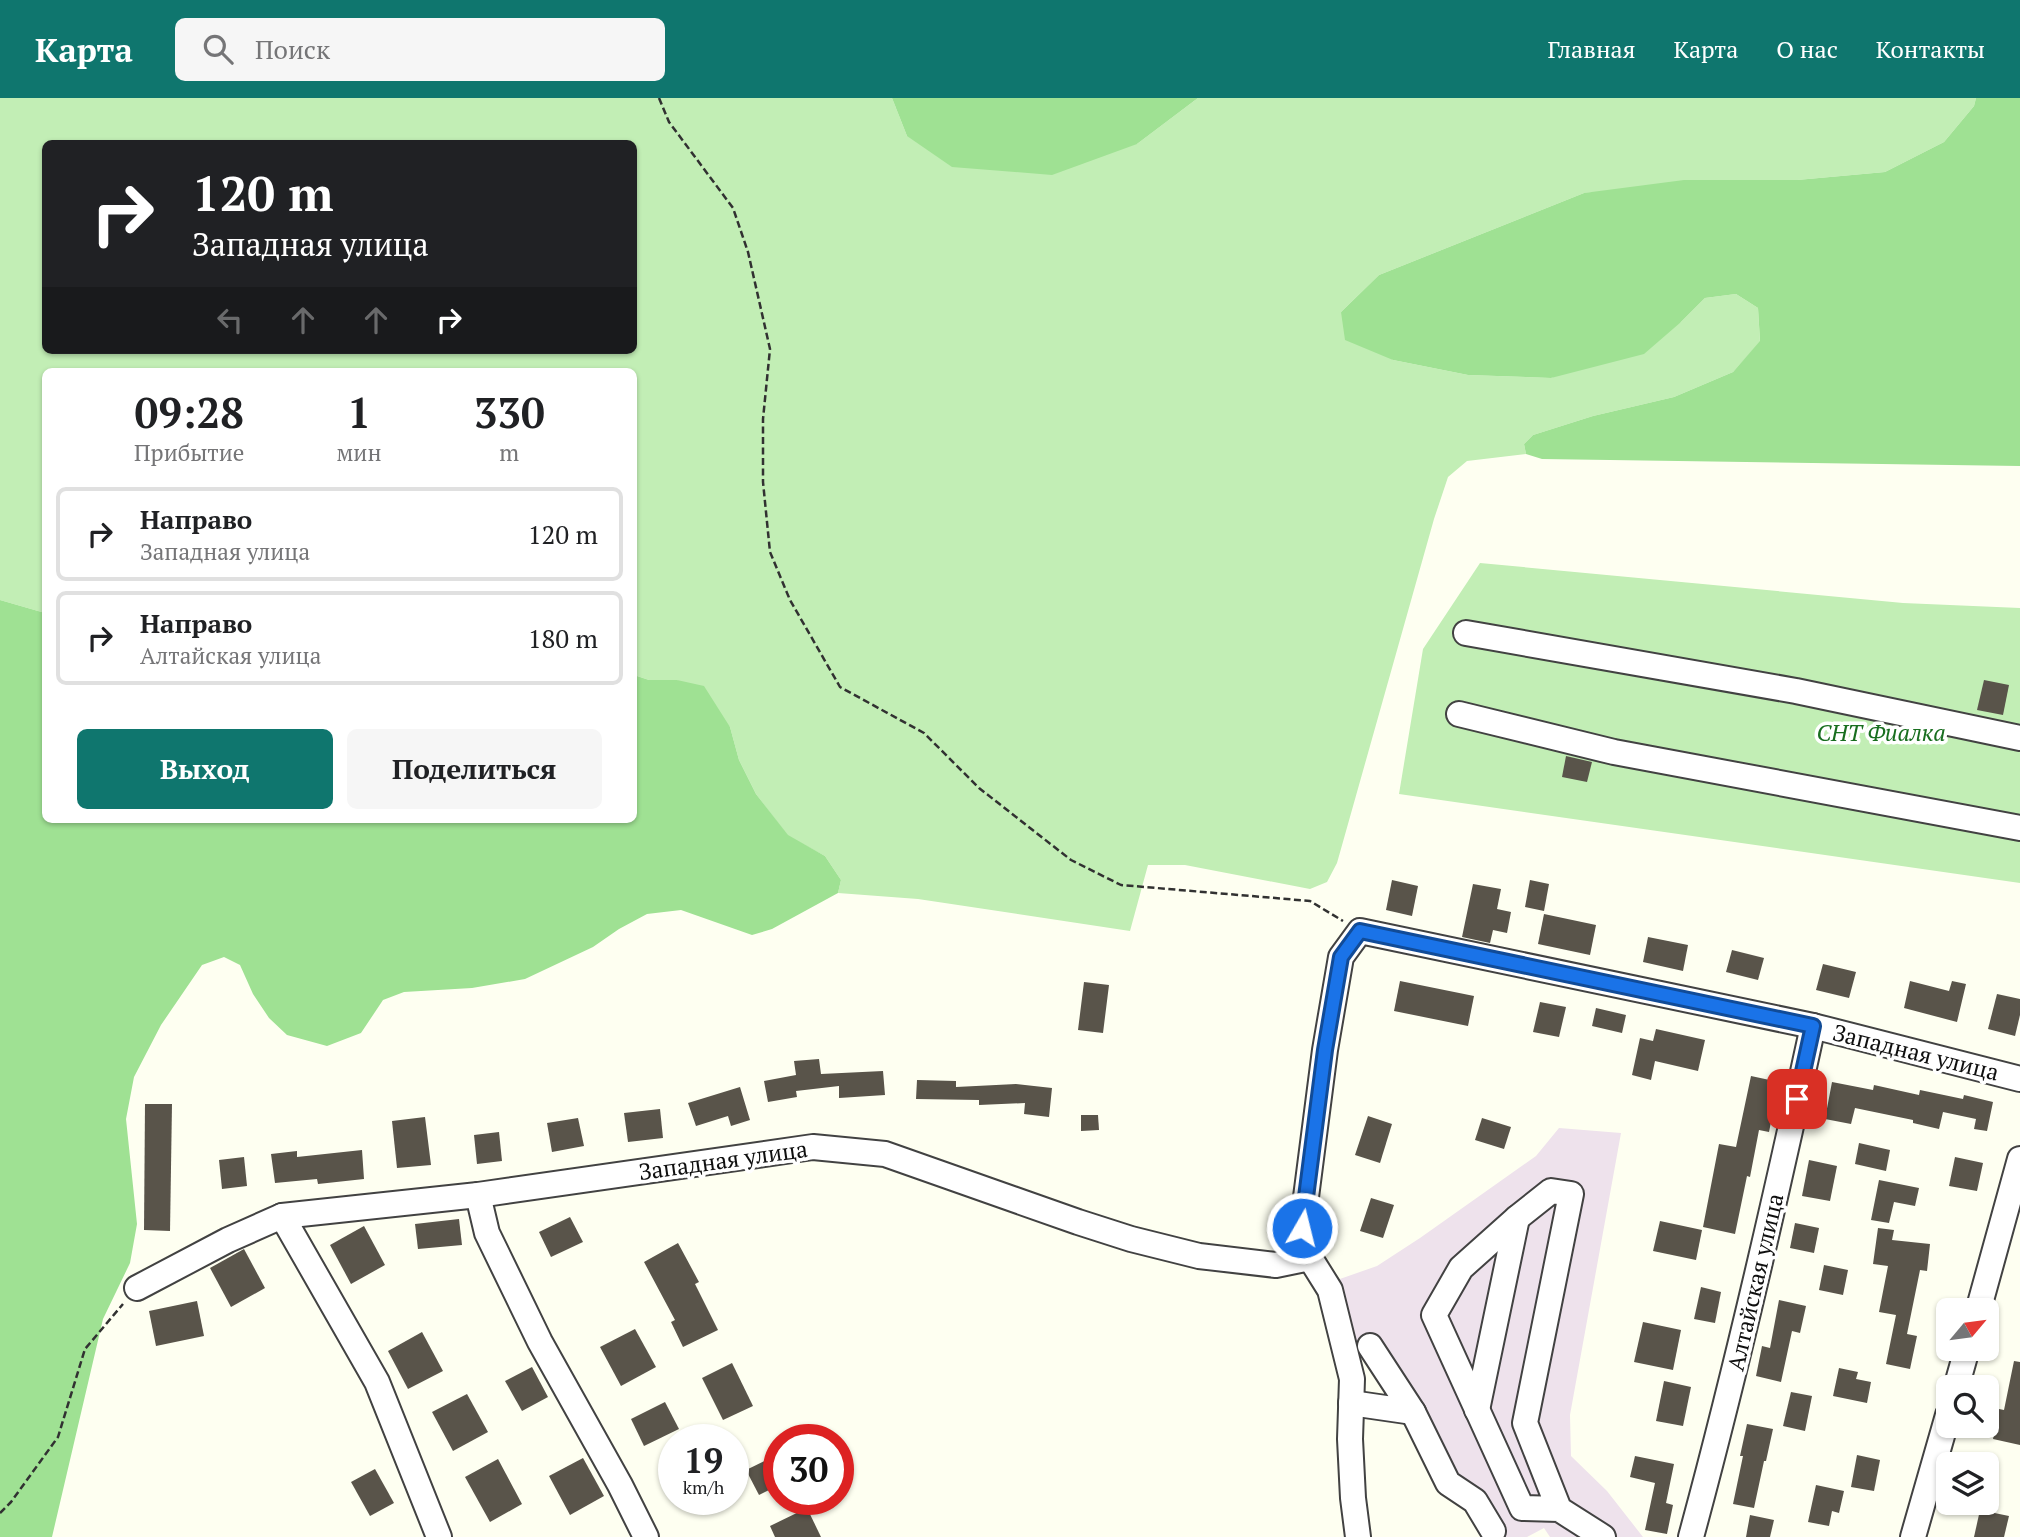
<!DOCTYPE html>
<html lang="ru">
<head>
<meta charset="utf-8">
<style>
	:root { --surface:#fff; --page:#f6f6f6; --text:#202124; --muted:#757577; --line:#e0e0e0; --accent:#0f766e }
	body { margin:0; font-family:"PT Serif",serif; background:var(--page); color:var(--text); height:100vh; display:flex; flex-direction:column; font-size:26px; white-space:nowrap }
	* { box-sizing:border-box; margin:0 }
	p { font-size:23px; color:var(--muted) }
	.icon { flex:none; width:38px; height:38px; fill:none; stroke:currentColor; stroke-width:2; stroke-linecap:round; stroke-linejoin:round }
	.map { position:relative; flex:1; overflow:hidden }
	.panel { position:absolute; left:42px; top:270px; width:595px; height:455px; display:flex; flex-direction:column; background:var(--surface); border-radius:10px; box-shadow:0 2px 5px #0004 }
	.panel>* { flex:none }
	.guide { position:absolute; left:42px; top:42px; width:595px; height:214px; border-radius:10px; box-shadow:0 2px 5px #0004; background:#202124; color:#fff; overflow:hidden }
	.needle { width:46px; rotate:61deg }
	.tools { position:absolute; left:1936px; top:1200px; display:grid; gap:14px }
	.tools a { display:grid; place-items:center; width:63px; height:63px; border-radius:10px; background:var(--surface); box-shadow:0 2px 5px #0004; font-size:35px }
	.speed { position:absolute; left:658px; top:1326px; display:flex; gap:14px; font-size:35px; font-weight:700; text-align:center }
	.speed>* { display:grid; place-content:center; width:91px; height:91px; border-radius:50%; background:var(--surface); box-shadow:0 2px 5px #0004; line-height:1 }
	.speed small { font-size:18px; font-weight:400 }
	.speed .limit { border:10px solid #d22; background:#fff; color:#111 }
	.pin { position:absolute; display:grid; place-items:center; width:60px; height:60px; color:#fff; margin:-30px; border-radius:14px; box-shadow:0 4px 10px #0006 }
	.me { position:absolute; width:77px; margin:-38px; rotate:8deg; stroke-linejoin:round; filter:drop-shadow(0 0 5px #0008) }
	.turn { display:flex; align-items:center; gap:24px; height:147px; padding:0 35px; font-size:32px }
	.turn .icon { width:91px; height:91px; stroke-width:2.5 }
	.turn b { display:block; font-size:49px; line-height:60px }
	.lanes { display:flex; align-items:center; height:66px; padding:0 35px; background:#0003; justify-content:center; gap:35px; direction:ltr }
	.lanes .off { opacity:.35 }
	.eta { display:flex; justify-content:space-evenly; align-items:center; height:119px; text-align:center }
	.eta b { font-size:42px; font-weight:800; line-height:49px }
	.button { display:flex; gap:14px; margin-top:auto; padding:14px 35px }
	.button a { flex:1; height:80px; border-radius:10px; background:var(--accent); color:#fff; font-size:28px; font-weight:800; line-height:80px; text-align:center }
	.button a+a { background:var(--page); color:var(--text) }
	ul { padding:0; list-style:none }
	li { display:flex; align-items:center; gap:21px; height:94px; margin:0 14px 10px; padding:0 21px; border:4px solid var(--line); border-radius:10px }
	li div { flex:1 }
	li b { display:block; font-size:26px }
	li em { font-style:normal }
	header { display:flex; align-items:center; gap:42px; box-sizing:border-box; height:98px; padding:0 35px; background:var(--accent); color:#fff }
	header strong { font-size:33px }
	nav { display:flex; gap:38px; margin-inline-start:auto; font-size:24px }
	.search { width:490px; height:63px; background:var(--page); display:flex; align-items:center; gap:18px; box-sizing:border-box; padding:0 24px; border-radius:10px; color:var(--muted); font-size:26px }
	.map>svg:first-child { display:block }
	.industrial { fill:#eee2ec }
	.green { fill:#c2eeb5; fill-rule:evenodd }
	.forest { fill:#9fe193 }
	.building { fill:#59544a }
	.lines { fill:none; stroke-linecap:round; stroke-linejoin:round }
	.minor-casing { stroke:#424242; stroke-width:28 }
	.path { stroke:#313131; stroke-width:2.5; stroke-dasharray:7 3.5; stroke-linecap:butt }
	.minor { stroke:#fff; stroke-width:24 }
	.route-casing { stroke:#114b97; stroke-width:18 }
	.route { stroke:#1a73e8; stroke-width:12 }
	.labels { text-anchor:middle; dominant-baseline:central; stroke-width:7; stroke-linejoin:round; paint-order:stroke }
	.park-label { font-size:23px; font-style:italic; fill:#186e1f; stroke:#fff }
	.street-label { font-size:23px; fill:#0f0f0f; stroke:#fff }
</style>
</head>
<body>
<header>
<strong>Карта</strong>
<div class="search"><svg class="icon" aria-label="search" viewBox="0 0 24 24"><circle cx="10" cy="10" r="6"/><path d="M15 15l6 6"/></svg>Поиск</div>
<nav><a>Главная</a><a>Карта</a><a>О нас</a><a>Контакты</a></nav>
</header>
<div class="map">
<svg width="2020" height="1439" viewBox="0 0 2020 1439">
	<rect width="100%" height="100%" fill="#fefff1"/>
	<!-- industrial -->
	<polygon class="industrial" points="1559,1030 1621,1035 1570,1317 1571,1358 1607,1393 1643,1439 1550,1439 1544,1430 1527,1439 1493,1439 1398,1301 1352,1239 1337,1182 1377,1168 1420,1140 1536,1058"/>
	<!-- green -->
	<g class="green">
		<path d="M 0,0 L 892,0 L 907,38 L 1137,46 L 1198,0 L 1976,0 L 1974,8 L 1944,44 L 1885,74 L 1797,82 L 1584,95 L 1379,177 L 1341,214 L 1393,262 L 1468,277 L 1551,280 L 1681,224 L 1705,200 L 1736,196 L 1758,210 L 1760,244 L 1733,274 L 1674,299 L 1593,318 L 1533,337 L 1524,346 L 1526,356 L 1467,363 L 1448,379 L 1434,421 L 1337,765 L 1327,784 L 1310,791 L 1185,767 L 1148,767 L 1130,833 L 918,801 L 838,795 L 841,782 L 825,758 L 788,738 L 756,696 L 739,662 L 730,629 L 677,582 L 649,582 L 634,577 L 634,273 L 46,273 L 45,515 L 0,502 ZM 46,46 L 634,46 L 634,252 L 46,252 Z"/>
		<polygon points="1480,465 1903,505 2020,510 2020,785 1399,696 1423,551"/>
	</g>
	<!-- forest -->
	<g class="forest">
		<polygon points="892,0 1198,0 1137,46 1052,77 952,69 907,38"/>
		<polygon points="1976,0 2020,0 2020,368 1542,361 1526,356 1524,346 1533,337 1593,318 1674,299 1733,274 1760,243 1758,210 1736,196 1705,200 1681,224 1644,256 1551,280 1468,277 1393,262 1345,242 1341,214 1379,177 1584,95 1684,82 1797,82 1885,74 1944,44 1974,8"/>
		<polygon points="0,502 45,515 46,721 634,721 634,577 649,582 677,582 704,588 730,629 739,662 756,696 788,737 825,758 841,782 838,795 772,831 752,837 681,812 647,816 619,831 593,849 525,881 472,890 404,894 383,902 361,935 327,948 287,937 269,920 253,896 240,867 224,859 202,867 161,927 134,979 126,1021 137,1126 130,1165 103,1221 52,1439 0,1439"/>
	</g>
	<!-- building -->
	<g class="building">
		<polygon points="1984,582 2009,587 2003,617 1977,612"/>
		<polygon points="1566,658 1592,664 1587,684 1562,679"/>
		<polygon points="1392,782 1418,788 1412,818 1386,812"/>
		<polygon points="1530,782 1549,786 1544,813 1525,809"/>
		<polygon points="1473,786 1501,791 1497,811 1511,814 1507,835 1493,832 1490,845 1462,839"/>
		<polygon points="1544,816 1596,827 1590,857 1538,846"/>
		<polygon points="1648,839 1688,847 1683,873 1643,864"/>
		<polygon points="1732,852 1764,860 1758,882 1726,874"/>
		<polygon points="1823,866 1856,874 1849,900 1816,892"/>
		<polygon points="1400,883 1474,898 1468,928 1394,913"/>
		<polygon points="1910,883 1949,893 1952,883 1966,886 1957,924 1904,910"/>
		<polygon points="1084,884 1109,887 1103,935 1078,932"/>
		<polygon points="1997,896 2020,901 2020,917 2015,938 1988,931"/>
		<polygon points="1540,904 1566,909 1559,939 1533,934"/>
		<polygon points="1596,910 1626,917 1622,935 1592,928"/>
		<polygon points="1656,931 1705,942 1698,973 1655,963 1651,982 1632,977 1640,940 1653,943"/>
		<polygon points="819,961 821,976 883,973 885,997 839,1000 839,988 796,993 797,999 768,1004 764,983 796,977 794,963"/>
		<polygon points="1751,978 1779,984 1769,1034 1759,1032 1750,1079 1747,1078 1735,1136 1703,1129 1719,1046 1736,1049"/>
		<polygon points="917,982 956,983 956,989 1016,986 1052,990 1049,1019 1024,1016 1025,1005 979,1007 979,1002 916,1001"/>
		<polygon points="1832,984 1873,992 1874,987 1919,997 1920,992 1963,1001 1964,997 1993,1004 1987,1033 1974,1031 1976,1021 1943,1014 1939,1031 1913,1025 1913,1022 1855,1010 1851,1026 1825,1021"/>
		<polygon points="740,989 750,1022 731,1028 728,1018 696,1028 688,1005"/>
		<polygon points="145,1006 172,1006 170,1133 144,1132"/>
		<polygon points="660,1011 663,1040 628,1044 624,1015"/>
		<polygon points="1081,1017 1098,1017 1099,1032 1081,1033"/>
		<polygon points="1368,1018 1392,1026 1380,1065 1355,1057"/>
		<polygon points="425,1019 431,1067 397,1070 392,1023"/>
		<polygon points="578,1020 584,1048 552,1054 547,1025"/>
		<polygon points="1482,1020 1511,1029 1504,1051 1475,1042"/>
		<polygon points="499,1034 502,1063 477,1066 474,1037"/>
		<polygon points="1859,1045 1890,1052 1886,1073 1855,1066"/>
		<polygon points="362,1052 364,1081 318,1086 317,1081 275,1085 271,1056 297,1053 297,1059"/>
		<polygon points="244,1059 247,1088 222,1091 219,1062"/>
		<polygon points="1955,1059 1983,1065 1977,1093 1949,1088"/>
		<polygon points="1809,1062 1837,1068 1830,1103 1802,1098"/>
		<polygon points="1879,1082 1919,1090 1915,1108 1894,1104 1889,1125 1871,1122"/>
		<polygon points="1371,1100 1394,1107 1383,1140 1360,1133"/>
		<polygon points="570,1119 583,1144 551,1159 539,1134"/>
		<polygon points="459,1121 462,1147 418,1151 415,1126"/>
		<polygon points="1660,1123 1702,1132 1696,1162 1653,1153"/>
		<polygon points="1795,1125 1819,1130 1814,1155 1790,1150"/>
		<polygon points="364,1128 385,1167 351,1186 330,1147"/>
		<polygon points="1878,1130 1894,1132 1892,1142 1930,1146 1927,1173 1920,1172 1907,1236 1917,1238 1910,1271 1886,1266 1896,1217 1879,1214 1888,1168 1873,1166"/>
		<polygon points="678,1145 699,1184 695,1186 718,1232 683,1249 671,1224 675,1222 644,1164"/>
		<polygon points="244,1151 265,1190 231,1209 210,1170"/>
		<polygon points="1824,1167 1848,1172 1843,1197 1819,1192"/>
		<polygon points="1701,1189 1721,1194 1715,1225 1694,1221"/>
		<polygon points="1779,1202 1806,1208 1800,1235 1792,1233 1781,1284 1756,1278 1762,1248 1770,1250"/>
		<polygon points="197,1203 204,1238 156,1248 149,1213"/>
		<polygon points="1643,1224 1681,1232 1673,1272 1634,1264"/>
		<polygon points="635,1231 656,1269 621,1288 600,1249"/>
		<polygon points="422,1234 443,1273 408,1291 388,1253"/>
		<polygon points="2014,1263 2020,1264 2020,1347 1993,1341 1999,1311 2004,1312"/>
		<polygon points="732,1265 753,1308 723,1322 702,1280"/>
		<polygon points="532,1269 548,1299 522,1313 505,1283"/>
		<polygon points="1839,1270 1858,1274 1856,1281 1871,1284 1867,1305 1833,1298"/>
		<polygon points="1664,1283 1691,1289 1683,1328 1656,1323"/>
		<polygon points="1791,1294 1812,1298 1805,1333 1783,1328"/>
		<polygon points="467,1296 488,1334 453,1353 432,1314"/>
		<polygon points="665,1304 679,1331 644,1348 631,1321"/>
		<polygon points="1747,1326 1773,1331 1766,1363 1764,1363 1754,1410 1733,1406 1743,1358 1740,1358"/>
		<polygon points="779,1356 779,1387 759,1397 746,1372"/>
		<polygon points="1857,1357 1880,1362 1874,1393 1851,1389"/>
		<polygon points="1635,1358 1674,1366 1666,1405 1673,1407 1667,1436 1645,1432 1655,1385 1630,1379"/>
		<polygon points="583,1360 604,1398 570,1417 549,1378"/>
		<polygon points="498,1361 522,1406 490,1424 465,1379"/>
		<polygon points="375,1371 394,1405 370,1418 351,1384"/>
		<polygon points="1816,1387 1844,1393 1839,1415 1832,1413 1829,1428 1808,1424"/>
		<polygon points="807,1410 821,1439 775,1439 770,1428"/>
		<polygon points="1980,1412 2009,1418 2004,1439 1974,1439"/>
		<polygon points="1750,1417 1774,1422 1770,1439 1746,1439"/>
	</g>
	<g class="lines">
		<!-- minor casing -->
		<g class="minor-casing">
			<g id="minor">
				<polyline points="1466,535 1796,593 2020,640"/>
				<polyline points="1459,616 1614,654 2020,730"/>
				<polyline points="478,1097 487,1135 540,1244 620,1387 646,1439"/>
				<polyline points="282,1118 377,1284 439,1439"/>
				<polyline points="137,1190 228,1142 282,1118 478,1097 813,1049 885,1056 1078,1124 1131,1141 1199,1158 1276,1167 1310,1160"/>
				<polyline points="1978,1213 2020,1061"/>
				<polyline points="1956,1290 1967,1251"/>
				<polyline points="1351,1305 1413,1314 1370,1248"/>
				<polyline points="1477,1312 1517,1120"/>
				<polyline points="1413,1314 1448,1385 1475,1403 1493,1433"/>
				<polyline points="1559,1411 1522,1410 1434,1217 1461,1170 1517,1120 1551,1093 1571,1096 1525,1325 1559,1411 1603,1439"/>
				<polyline points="1358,1439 1353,1400 1350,1341 1352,1281 1330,1192 1310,1160 1302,1130 1325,952 1341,859 1360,833 1813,928 2020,981"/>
				<path d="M 1691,1439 C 1737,1270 1776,1099 1813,928"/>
				<polyline points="1913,1439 1948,1317"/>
			</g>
		</g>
		<!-- path -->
		<g class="path">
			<polyline points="659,0 669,24 733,110 748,154 770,251 763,321 763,384 770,454 790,502 840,589 924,635 979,690 1071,762 1121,787 1310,803 1343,823"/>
			<polyline points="0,1415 11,1404 58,1339 85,1251 123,1206"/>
		</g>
		<!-- minor -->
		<use href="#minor" class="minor"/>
	</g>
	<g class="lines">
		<!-- route casing -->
		<g class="route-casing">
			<polyline id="route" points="1302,1130 1325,952 1341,859 1360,833 1813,928 1797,1001"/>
		</g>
		<!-- route -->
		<use href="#route" class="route"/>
	</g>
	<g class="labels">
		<!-- park labels -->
		<g class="park-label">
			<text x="1881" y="634">СНТ Фиалка</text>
		</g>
		<!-- street labels -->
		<g class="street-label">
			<text transform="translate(1916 954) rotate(14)">Западная улица</text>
			<text transform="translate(723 1062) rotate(-8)">Западная улица</text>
			<text transform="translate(1755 1184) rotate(-77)">Алтайская улица</text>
		</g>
	</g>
</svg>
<div class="tools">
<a><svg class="needle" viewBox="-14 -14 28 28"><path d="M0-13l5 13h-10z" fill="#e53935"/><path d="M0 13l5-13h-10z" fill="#757577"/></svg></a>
<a><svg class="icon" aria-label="search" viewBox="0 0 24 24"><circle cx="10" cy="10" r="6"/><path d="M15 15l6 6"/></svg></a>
<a><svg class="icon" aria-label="layers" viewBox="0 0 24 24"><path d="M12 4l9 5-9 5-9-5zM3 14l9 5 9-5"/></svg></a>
</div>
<div class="speed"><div>19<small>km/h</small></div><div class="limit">30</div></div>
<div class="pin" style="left:1797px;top:1001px;background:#d93025"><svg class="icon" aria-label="arrive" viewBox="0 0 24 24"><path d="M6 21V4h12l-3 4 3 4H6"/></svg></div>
<svg class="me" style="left:1302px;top:1130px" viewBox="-20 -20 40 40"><circle r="17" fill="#1a73e8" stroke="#fff" stroke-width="3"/><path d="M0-11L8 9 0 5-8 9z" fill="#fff"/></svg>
<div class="guide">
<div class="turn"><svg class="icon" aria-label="right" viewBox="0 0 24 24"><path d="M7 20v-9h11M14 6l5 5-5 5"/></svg><div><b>120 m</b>Западная улица</div></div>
<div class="lanes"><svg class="icon off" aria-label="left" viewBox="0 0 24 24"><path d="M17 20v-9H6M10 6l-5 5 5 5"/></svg><svg class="icon off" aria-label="ahead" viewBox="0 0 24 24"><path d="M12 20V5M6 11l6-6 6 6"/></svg><svg class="icon off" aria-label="ahead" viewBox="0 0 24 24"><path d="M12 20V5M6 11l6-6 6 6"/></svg><svg class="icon" aria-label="right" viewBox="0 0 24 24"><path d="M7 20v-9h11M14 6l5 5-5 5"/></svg></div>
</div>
<section class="panel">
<div class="eta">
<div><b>09:28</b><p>Прибытие</p></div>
<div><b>1</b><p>мин</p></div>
<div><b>330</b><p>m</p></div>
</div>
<ul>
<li><svg class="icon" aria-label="right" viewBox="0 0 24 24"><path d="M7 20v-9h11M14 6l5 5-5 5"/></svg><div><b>Направо</b><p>Западная улица</p></div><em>120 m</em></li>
<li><svg class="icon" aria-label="right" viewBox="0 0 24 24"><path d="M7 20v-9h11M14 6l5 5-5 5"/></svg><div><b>Направо</b><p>Алтайская улица</p></div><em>180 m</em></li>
</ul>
<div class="button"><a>Выход</a><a>Поделиться</a></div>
</section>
</div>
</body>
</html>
